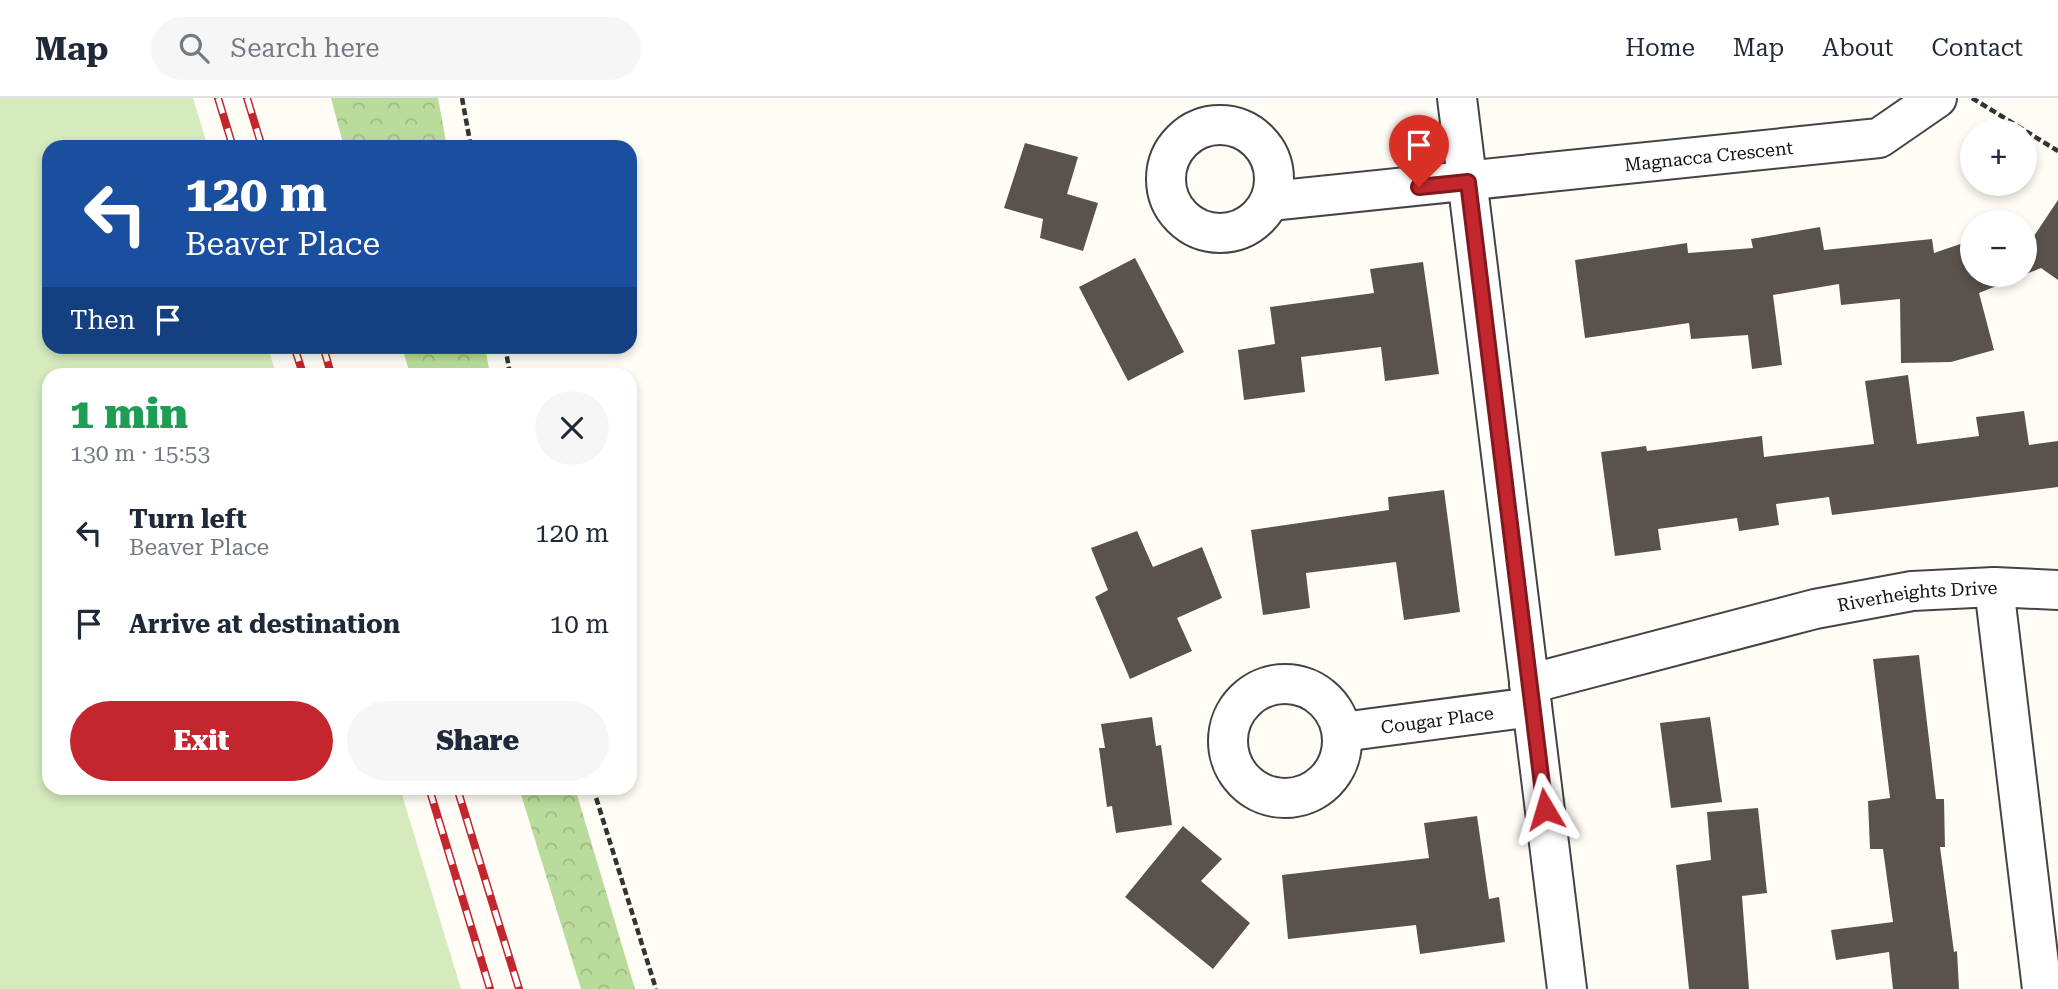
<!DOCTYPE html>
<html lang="en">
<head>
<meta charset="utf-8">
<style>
	:root { --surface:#fff; --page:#f6f6f7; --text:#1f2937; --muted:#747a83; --line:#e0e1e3; --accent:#c4262e }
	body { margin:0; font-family:"Roboto Serif",serif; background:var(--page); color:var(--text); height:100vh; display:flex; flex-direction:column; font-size:26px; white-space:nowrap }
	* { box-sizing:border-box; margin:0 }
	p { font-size:23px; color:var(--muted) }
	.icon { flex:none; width:38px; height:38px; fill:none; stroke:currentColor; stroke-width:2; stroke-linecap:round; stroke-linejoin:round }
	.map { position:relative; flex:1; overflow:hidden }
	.panel { position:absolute; left:42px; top:270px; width:595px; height:427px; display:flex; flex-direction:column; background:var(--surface); border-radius:21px; box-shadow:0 4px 10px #0003 }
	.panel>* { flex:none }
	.guide { position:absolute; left:42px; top:42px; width:595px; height:214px; border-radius:21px; box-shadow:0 4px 10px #0003; background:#1a4fa0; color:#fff; overflow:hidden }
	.fabs { position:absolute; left:1960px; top:21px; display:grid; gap:14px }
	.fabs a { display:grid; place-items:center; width:77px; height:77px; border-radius:50%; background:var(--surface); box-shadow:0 4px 10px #0003; font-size:35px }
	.pin { position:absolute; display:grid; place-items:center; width:60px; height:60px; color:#fff; margin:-72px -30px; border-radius:50% 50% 50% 0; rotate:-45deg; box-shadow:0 0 7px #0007 }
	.pin .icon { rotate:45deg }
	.me { position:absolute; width:77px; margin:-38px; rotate:353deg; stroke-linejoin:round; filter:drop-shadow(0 0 5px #0008) }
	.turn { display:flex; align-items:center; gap:24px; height:147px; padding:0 28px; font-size:32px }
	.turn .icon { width:91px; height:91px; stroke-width:2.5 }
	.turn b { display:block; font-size:49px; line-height:60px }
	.then { display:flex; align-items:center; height:66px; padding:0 28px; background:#0003; gap:14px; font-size:26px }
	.round { display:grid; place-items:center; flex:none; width:74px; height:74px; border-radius:37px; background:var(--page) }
	.overview { display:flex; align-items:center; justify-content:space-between; height:119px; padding:0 28px }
	h1 { font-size:42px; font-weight:800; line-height:52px; color:#1e9e55 }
	.primary-button { display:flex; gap:14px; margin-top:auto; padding:14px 28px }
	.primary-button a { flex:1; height:80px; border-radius:42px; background:var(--accent); color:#fff; font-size:28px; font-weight:800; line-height:80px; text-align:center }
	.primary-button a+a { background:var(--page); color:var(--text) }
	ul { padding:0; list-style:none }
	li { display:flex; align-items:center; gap:21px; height:91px; padding:0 28px }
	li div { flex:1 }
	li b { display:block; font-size:26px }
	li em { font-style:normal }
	header { display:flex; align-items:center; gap:42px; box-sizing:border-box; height:98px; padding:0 35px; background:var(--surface); border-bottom:2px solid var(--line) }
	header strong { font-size:33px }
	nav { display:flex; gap:38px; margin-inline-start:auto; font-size:24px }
	.search { width:490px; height:63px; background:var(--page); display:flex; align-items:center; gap:18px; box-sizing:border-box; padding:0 24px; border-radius:38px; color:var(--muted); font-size:26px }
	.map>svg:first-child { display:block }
	.grass { fill:#d5ebbd }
	.forest { fill:url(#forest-crowns) }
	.building { fill:#5a524d }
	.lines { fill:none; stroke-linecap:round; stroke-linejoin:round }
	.minor-casing { stroke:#444; stroke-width:42 }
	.path { stroke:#333; stroke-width:4.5; stroke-dasharray:7 3.5; stroke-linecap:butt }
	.minor { stroke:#fff; stroke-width:38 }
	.rail-casing { stroke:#c4262e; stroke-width:8 }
	.rail { stroke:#fff; stroke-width:5; stroke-dasharray:16; stroke-linecap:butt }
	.route-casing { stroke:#7f191e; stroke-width:18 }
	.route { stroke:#c4262e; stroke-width:12 }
	.labels { text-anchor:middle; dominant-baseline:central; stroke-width:7; stroke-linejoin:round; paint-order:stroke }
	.street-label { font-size:18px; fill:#111; stroke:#fff }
</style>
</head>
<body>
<header>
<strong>Map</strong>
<div class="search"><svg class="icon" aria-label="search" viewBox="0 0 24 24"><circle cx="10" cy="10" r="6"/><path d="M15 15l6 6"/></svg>Search here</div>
<nav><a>Home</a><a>Map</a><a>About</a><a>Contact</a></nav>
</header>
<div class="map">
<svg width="2058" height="891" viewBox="0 0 2058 891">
	<defs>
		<pattern id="forest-crowns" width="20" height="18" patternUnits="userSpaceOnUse" patternTransform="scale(1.75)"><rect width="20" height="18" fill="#b9dc9c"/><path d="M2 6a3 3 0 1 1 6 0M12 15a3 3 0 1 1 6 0" fill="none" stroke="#9ebc85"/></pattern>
	</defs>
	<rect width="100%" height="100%" fill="#fffdf5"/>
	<!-- grass -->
	<polygon class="grass" points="0,0 193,0 208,49 49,49 49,248 268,249 276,276 49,276 49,690 400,690 461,891 0,891"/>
	<!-- forest -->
	<g class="forest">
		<polygon points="331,0 438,0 447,49 344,49"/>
		<polygon points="402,249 485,249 490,276 410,276"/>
		<polygon points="519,690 575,690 635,891 581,891"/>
	</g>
	<!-- building -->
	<g class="building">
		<polygon points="1025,45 1078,59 1067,96 1098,105 1083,153 1040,140 1043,121 1004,110"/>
		<polygon points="2058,102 2058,182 2041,170 1979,195 1994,252 1951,264 1901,265 1900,201 1841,207 1839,186 1773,197 1782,267 1752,271 1748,237 1691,241 1689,225 1585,240 1575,162 1687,145 1688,155 1753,150 1751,141 1820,129 1824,152 1932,141 1934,155 1972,142 1972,177 2025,177 2025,146 2026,150"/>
		<polygon points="1135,160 1184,254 1128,283 1079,189"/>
		<polygon points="1423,164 1439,276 1385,283 1381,249 1301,259 1305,294 1244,302 1238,252 1275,246 1270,209 1374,195 1370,171"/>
		<polygon points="1908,277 1917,346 1979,338 1976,319 2024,313 2029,347 2058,343 2058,389 1832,417 1829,399 1776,406 1779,427 1739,433 1737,420 1658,431 1661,452 1615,458 1601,354 1646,348 1647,353 1762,338 1764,359 1874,346 1865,283"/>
		<polygon points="1444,392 1460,514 1404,522 1396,464 1306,475 1310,510 1263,517 1251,432 1389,412 1388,399"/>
		<polygon points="1137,433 1153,469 1202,449 1222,500 1177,520 1192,553 1130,581 1095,499 1108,492 1091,450"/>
		<polygon points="1919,557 1936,701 1944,701 1945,749 1940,749 1954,854 1957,853 1959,891 1893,891 1889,854 1836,862 1831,832 1893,824 1883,751 1870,751 1868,703 1890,700 1873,561"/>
		<polygon points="1152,619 1156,648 1161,647 1172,727 1116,735 1112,708 1107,709 1099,650 1105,650 1101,626"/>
		<polygon points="1710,619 1722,704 1671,710 1660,625"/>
		<polygon points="1758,710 1767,795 1742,798 1749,891 1689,891 1676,767 1711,762 1707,714"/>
		<polygon points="1477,718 1489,801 1499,799 1505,844 1420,856 1416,827 1288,841 1282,777 1429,760 1424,725"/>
		<polygon points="1183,728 1222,761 1201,783 1250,825 1213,871 1125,799"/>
	</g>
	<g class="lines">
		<!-- minor casing -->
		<g class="minor-casing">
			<g id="minor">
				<polyline points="1457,0 1567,891"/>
				<circle cx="1220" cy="81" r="54"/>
				<path id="s1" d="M 1270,103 L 1879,40 L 1937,0"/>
				<polyline points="1994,489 2042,891"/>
				<circle cx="1285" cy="643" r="57"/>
				<path id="s2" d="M 1529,586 L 1815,511 L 1912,493 L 1994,489 L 2058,492"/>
				<path id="s3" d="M 1342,634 L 1532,609"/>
			</g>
		</g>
		<!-- path -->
		<g class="path">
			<polyline points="462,0 471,49"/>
			<polyline points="1972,0 2058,53"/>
			<polyline points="505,248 510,276"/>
			<polyline points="593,690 656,891"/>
		</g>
		<!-- minor -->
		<use href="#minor" class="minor"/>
		<!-- rail casing -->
		<g class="rail-casing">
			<g id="rail">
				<polyline points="218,0 233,49"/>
				<polyline points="247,0 262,49"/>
				<polyline points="294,248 303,276"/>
				<polyline points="323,248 331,276"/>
				<polyline points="429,690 490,891"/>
				<polyline points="457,690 519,891"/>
			</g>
		</g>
		<!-- rail -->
		<use href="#rail" class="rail"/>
	</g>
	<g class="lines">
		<!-- route casing -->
		<g class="route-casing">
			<polyline id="route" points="1419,89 1468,84 1545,711"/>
		</g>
		<!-- route -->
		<use href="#route" class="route"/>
	</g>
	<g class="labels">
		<!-- street labels -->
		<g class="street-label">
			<text stroke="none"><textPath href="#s1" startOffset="441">Magnacca Crescent</textPath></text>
			<text stroke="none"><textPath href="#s2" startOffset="399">Riverheights Drive</textPath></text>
			<text stroke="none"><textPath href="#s3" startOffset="96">Cougar Place</textPath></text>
		</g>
	</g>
</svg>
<div class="fabs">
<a>+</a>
<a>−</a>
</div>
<div class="pin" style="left:1419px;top:89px;background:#d93025"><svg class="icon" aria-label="arrive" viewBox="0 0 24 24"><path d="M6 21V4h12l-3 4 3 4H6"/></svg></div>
<svg class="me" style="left:1545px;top:711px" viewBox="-20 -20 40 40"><path d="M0-17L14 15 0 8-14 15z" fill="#c4262e" stroke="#fff" stroke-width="4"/></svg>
<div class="guide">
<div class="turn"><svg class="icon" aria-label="left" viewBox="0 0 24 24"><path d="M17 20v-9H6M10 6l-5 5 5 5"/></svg><div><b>120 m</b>Beaver Place</div></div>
<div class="then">Then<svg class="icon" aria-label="arrive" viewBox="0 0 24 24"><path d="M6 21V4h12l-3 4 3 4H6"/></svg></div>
</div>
<section class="panel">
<div class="overview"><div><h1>1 min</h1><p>130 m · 15:53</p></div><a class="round"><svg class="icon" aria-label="close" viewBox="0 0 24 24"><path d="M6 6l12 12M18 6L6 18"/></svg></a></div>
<ul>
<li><svg class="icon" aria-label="left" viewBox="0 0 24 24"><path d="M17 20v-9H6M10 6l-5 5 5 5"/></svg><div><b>Turn left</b><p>Beaver Place</p></div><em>120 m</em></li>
<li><svg class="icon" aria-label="arrive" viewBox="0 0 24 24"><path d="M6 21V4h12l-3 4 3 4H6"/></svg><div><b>Arrive at destination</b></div><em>10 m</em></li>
</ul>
<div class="primary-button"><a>Exit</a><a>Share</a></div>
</section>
</div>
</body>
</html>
